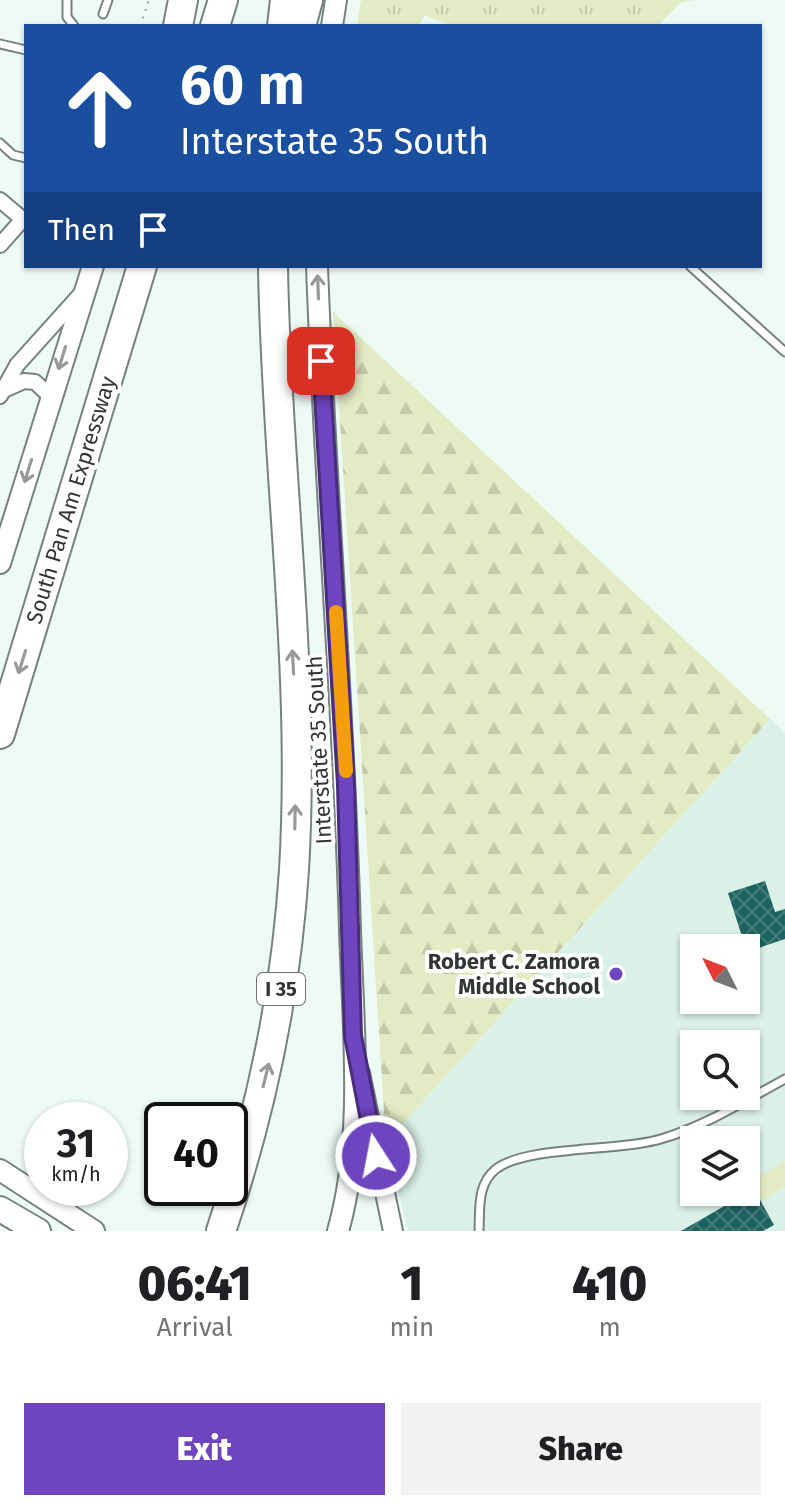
<!DOCTYPE html>
<html lang="en">
<head>
<meta charset="utf-8">
<style>
	:root { --surface:#fff; --page:#f2f2f2; --text:#202124; --muted:#757577; --accent:#6e45be }
	body { margin:0; font-family:"Fira Sans",sans-serif; background:var(--page); color:var(--text); height:100vh; display:flex; flex-direction:column; font-size:30px; white-space:nowrap }
	* { box-sizing:border-box; margin:0 }
	p { font-size:26px; color:var(--muted) }
	.icon { flex:none; width:44px; height:44px; fill:none; stroke:currentColor; stroke-width:2; stroke-linecap:round; stroke-linejoin:round }
	.map { position:relative; height:1231px; overflow:hidden }
	.sheet { display:flex; flex-direction:column; background:var(--surface); flex:1 }
	.sheet>* { flex:none }
	.top-card { position:absolute; left:24px; top:24px; width:738px; height:244px; border-radius:0px; box-shadow:0 2px 6px #0004; background:#1a4fa0; color:#fff; overflow:hidden }
	.needle { width:52px; rotate:312deg }
	.buttons { position:absolute; left:680px; top:934px; display:grid; gap:16px }
	.buttons a { display:grid; place-items:center; width:80px; height:80px; border-radius:0px; background:var(--surface); box-shadow:0 2px 6px #0004; font-size:40px }
	.speed { position:absolute; left:24px; top:1102px; display:flex; gap:16px; font-size:40px; font-weight:700; text-align:center }
	.speed>* { display:grid; place-content:center; width:104px; height:104px; border-radius:50%; background:var(--surface); box-shadow:0 2px 6px #0004; line-height:1 }
	.speed small { font-size:20px; font-weight:400 }
	.speed .limit { border:4px solid #111; border-radius:12px; background:#fff; color:#111 }
	.pin { position:absolute; display:grid; place-items:center; width:68px; height:68px; color:#fff; margin:-34px; border-radius:16px; box-shadow:0 4px 12px #0006 }
	.me { position:absolute; width:88px; margin:-44px; rotate:349deg; stroke-linejoin:round; filter:drop-shadow(0 0 6px #0008) }
	.turn { display:flex; align-items:center; gap:28px; height:168px; padding:0 24px; font-size:36px }
	.turn .icon { width:104px; height:104px; stroke-width:2.5 }
	.turn b { display:block; font-size:56px; line-height:68px }
	.then { display:flex; align-items:center; height:76px; padding:0 24px; background:#0003; gap:16px; font-size:30px }
	.eta { display:flex; justify-content:space-evenly; align-items:center; height:136px; text-align:center }
	.eta b { font-size:48px; font-weight:800; line-height:56px }
	.action { display:flex; gap:16px; margin-top:auto; padding:16px 24px }
	.action a { flex:1; height:92px; border-radius:0px; background:var(--accent); color:#fff; font-size:32px; font-weight:800; line-height:92px; text-align:center }
	.action a+a { background:var(--page); color:var(--text) }
	.map>svg:first-child { display:block }
	.built { fill:#dbf0e7; fill-rule:evenodd }
	.grass { fill:url(#grass-tufts) }
	.forest { fill:url(#forest-firs) }
	.green { fill:#e3ebc5 }
	.building { fill:url(#building-cross-hatch) }
	.lines { fill:none; stroke-linecap:round; stroke-linejoin:round }
	.service-casing { stroke:#77827d; stroke-width:11 }
	.minor-casing { stroke:#77827d; stroke-width:18 }
	.tertiary-casing { stroke:#77827d; stroke-width:22 }
	.secondary-casing { stroke:#77827d; stroke-width:24 }
	.primary-casing { stroke:#77827d; stroke-width:28 }
	.motorway-casing { stroke:#77827d; stroke-width:32 }
	.path { stroke:#9da6a2; stroke-width:2; stroke-dasharray:2 6; stroke-linecap:butt }
	.service { stroke:#fff; stroke-width:7 }
	.minor { stroke:#fff; stroke-width:14 }
	.tertiary { stroke:#fff; stroke-width:18 }
	.secondary { stroke:#fff; stroke-width:20 }
	.primary { stroke:#fff; stroke-width:24 }
	.motorway { stroke:#fff; stroke-width:28 }
	.oneway { stroke:#989a99 }
	.route-casing { stroke:#482d7c; stroke-width:20 }
	.route { stroke:#6e45be; stroke-width:14 }
	.slow { stroke:#f59e0b; stroke-width:14 }
	.poi-dot { fill:#6e45be; stroke:#fff; stroke-width:3 }
	.labels { text-anchor:middle; dominant-baseline:central; stroke-width:8; stroke-linejoin:round; paint-order:stroke }
	.shield { fill:#fff; stroke:#6f7270; stroke-width:2 }
	.shield-label { font-size:20px; font-weight:bold; fill:#313533 }
	.street-label { font-size:22px; fill:#313533; stroke:#fff }
	.poi-label { font-size:22px; font-weight:bold; fill:#313533; stroke:#fff; text-anchor:end }
</style>
</head>
<body>
<div class="map">
<svg width="785" height="1231" viewBox="0 0 785 1231">
	<defs>
		<pattern id="grass-tufts" width="24" height="20" patternUnits="userSpaceOnUse" patternTransform="scale(2)"><rect width="24" height="20" fill="#e3ebc5"/><path d="M3 7l-1-3M5 7V3M7 7l1-3M15 17l-1-3M17 17v-4M19 17l1-3" fill="none" stroke="#c3caaa"/></pattern>
		<pattern id="forest-firs" width="22" height="20" patternUnits="userSpaceOnUse" patternTransform="scale(2)"><rect width="22" height="20" fill="#e3ebc5"/><path d="M5 1l3.5 6h-7zM16 11l3.5 6h-7z" fill="#c3caaa"/></pattern>
		<pattern id="building-cross-hatch" width="8" height="8" patternUnits="userSpaceOnUse" patternTransform="scale(2)"><rect width="8" height="8" fill="#1c6361"/><path d="M0 0l8 8M0 8l8-8" fill="none" stroke="#457b79"/></pattern>
	</defs>
	<rect width="100%" height="100%" fill="#eefbf5"/>
	<!-- built -->
	<path class="built" d="M 770,719 L 785,733 L 785,1231 L 408,1231 L 386,1142 ZM 694,948 L 746,948 L 746,1000 L 694,1000 ZM 694,1044 L 746,1044 L 746,1096 L 694,1096 ZM 694,1140 L 746,1140 L 746,1192 L 694,1192 Z"/>
	<!-- grass -->
	<polygon class="grass" points="361,0 695,0 681,2 658,26 454,26 425,16 418,26 357,26"/>
	<!-- forest -->
	<polygon class="forest" points="333,312 770,719 386,1142"/>
	<!-- green -->
	<polygon class="green" points="785,1161 785,1187 761,1201 750,1182"/>
	<!-- building -->
	<g class="building">
		<polygon points="765,881 775,912 785,909 785,939 747,952 728,893"/>
		<polygon points="754,1189 774,1225 763,1231 681,1231"/>
	</g>
	<g class="lines">
		<!-- service casing -->
		<g class="service-casing">
			<g id="service">
				<polyline points="67,0 67,17 74,26"/>
				<polyline points="103,14 108,0"/>
				<polyline points="0,44 26,50"/>
				<polyline points="0,143 13,155 26,158"/>
				<polyline points="690,266 785,352"/>
				<path d="M 479,1231 C 480,1208 477,1184 496,1169 C 527,1145 622,1152 664,1138 C 707,1125 746,1100 785,1079"/>
			</g>
		</g>
		<!-- minor casing -->
		<g class="minor-casing">
			<g id="minor">
				<polyline points="0,200 26,222"/>
				<polyline points="0,245 23,219"/>
				<polyline points="6,389 24,381 35,382 51,397"/>
				<polyline points="0,396 17,365 80,295"/>
			</g>
		</g>
		<!-- tertiary casing -->
		<g class="tertiary-casing">
			<polyline id="tertiary" points="360,1073 393,1231"/>
		</g>
		<!-- secondary casing -->
		<g class="secondary-casing">
			<g id="secondary">
				<polyline points="332,26 336,0"/>
				<path d="M 317,266 C 325,488 344,708 350,930 C 353,1028 365,1136 338,1231"/>
				<polyline points="0,563 93,266"/>
				<polyline points="0,1170 94,1231"/>
			</g>
		</g>
		<!-- primary casing -->
		<g class="primary-casing">
			<polyline id="primary" points="0,1209 38,1231"/>
		</g>
		<!-- motorway casing -->
		<g class="motorway-casing">
			<g id="motorway">
				<polyline points="178,26 183,0"/>
				<polyline points="215,26 223,0"/>
				<polyline points="282,26 285,0"/>
				<polyline points="301,26 308,0"/>
				<polyline points="0,734 142,266"/>
				<path d="M 221,1231 C 261,1114 286,994 294,870 C 306,669 276,467 273,266"/>
			</g>
		</g>
		<!-- path -->
		<polyline class="path" points="140,26 149,0"/>
		<!-- service -->
		<use href="#service" class="service"/>
		<!-- minor -->
		<use href="#minor" class="minor"/>
		<!-- tertiary -->
		<use href="#tertiary" class="tertiary"/>
		<!-- secondary -->
		<use href="#secondary" class="secondary"/>
		<!-- primary -->
		<use href="#primary" class="primary"/>
		<!-- motorway -->
		<use href="#motorway" class="motorway"/>
	</g>
	<!-- one-way arrows -->
	<defs><path id="oneway-shaft" d="M-6 0H5M1.5-3L5.5 0L1.5 3" fill="none" stroke-width="1.6" stroke-linecap="round" stroke-linejoin="round" transform="scale(2)"/></defs>
	<g class="oneway">
		<use href="#oneway-shaft" transform="translate(318 287) rotate(-92)"/>
		<use href="#oneway-shaft" transform="translate(62 358) rotate(107)"/>
		<use href="#oneway-shaft" transform="translate(28 471) rotate(107)"/>
		<use href="#oneway-shaft" transform="translate(22 662) rotate(107)"/>
		<use href="#oneway-shaft" transform="translate(293 662) rotate(-93)"/>
		<use href="#oneway-shaft" transform="translate(295 817) rotate(-89)"/>
		<use href="#oneway-shaft" transform="translate(266 1075) rotate(-76)"/>
	</g>
	<g class="lines">
		<!-- route casing -->
		<g class="route-casing">
			<polyline id="route" points="321,361 346,785 353,1036 376,1156"/>
		</g>
		<!-- route -->
		<use href="#route" class="route"/>
		<!-- slow -->
		<polyline class="slow" points="336,612 346,771"/>
	</g>
	<!-- markers -->
	<circle class="poi-dot" cx="616" cy="974" r="8"/>
	<g class="labels">
		<!-- shield labels -->
		<rect class="shield" x="257" y="973" width="48" height="32" rx="6"/>
		<g class="shield-label">
			<text x="281" y="989">I 35</text>
		</g>
		<!-- street labels -->
		<g class="street-label">
			<text transform="translate(71 500) rotate(-73)">South Pan Am Expressway</text>
			<text transform="translate(319 750) rotate(-93)">Interstate 35 South</text>
		</g>
		<!-- poi labels -->
		<g class="poi-label">
			<text x="600" y="961">Robert C. Zamora<tspan x="600" dy="25">Middle School</tspan></text>
		</g>
	</g>
</svg>
<div class="buttons">
<a><svg class="needle" viewBox="-14 -14 28 28"><path d="M0-13l5 13h-10z" fill="#e53935"/><path d="M0 13l5-13h-10z" fill="#757577"/></svg></a>
<a><svg class="icon" aria-label="search" viewBox="0 0 24 24"><circle cx="10" cy="10" r="6"/><path d="M15 15l6 6"/></svg></a>
<a><svg class="icon" aria-label="layers" viewBox="0 0 24 24"><path d="M12 4l9 5-9 5-9-5zM3 14l9 5 9-5"/></svg></a>
</div>
<div class="speed"><div>31<small>km/h</small></div><div class="limit">40</div></div>
<div class="pin" style="left:321px;top:361px;background:#d93025"><svg class="icon" aria-label="arrive" viewBox="0 0 24 24"><path d="M6 21V4h12l-3 4 3 4H6"/></svg></div>
<svg class="me" style="left:376px;top:1156px" viewBox="-20 -20 40 40"><circle r="17" fill="#6e45be" stroke="#fff" stroke-width="3"/><path d="M0-11L8 9 0 5-8 9z" fill="#fff"/></svg>
<div class="top-card">
<div class="turn"><svg class="icon" aria-label="ahead" viewBox="0 0 24 24"><path d="M12 20V5M6 11l6-6 6 6"/></svg><div><b>60 m</b>Interstate 35 South</div></div>
<div class="then">Then<svg class="icon" aria-label="arrive" viewBox="0 0 24 24"><path d="M6 21V4h12l-3 4 3 4H6"/></svg></div>
</div>
</div>
<section class="sheet">
<div class="eta">
<div><b>06:41</b><p>Arrival</p></div>
<div><b>1</b><p>min</p></div>
<div><b>410</b><p>m</p></div>
</div>
<div class="action"><a>Exit</a><a>Share</a></div>
</section>
</body>
</html>
